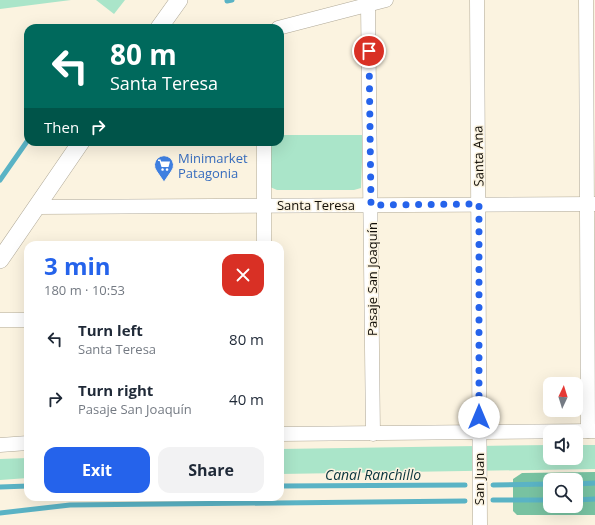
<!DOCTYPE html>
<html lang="en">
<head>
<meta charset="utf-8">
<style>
	:root { --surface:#fff; --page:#f2f2f3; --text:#1f2937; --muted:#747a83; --accent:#2563eb }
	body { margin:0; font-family:"Open Sans",sans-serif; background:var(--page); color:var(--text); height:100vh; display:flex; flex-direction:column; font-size:15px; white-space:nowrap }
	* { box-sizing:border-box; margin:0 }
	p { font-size:13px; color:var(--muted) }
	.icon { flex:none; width:22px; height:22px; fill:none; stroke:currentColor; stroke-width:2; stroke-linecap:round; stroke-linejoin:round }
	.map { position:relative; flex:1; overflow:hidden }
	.side { position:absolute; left:24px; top:241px; width:260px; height:260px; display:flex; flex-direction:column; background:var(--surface); border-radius:12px; box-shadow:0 4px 16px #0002 }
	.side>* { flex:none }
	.hud { position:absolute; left:24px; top:24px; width:260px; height:122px; border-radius:12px; box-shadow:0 4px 16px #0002; background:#00695c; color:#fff; overflow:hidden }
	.needle { width:26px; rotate:4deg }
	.fabs { position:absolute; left:543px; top:377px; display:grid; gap:8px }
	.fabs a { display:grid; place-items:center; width:40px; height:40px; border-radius:8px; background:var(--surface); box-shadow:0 4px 16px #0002; font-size:20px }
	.pin { position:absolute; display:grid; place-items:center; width:34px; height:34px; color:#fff; margin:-17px; border:2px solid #fff; border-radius:50%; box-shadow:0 1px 4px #0007 }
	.me { position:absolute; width:44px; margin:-22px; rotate:0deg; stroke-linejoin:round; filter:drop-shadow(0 0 3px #0008) }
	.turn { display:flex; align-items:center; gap:14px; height:84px; padding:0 20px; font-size:18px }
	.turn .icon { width:52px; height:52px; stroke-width:2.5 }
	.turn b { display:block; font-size:28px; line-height:34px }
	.then { display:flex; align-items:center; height:38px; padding:0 20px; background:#0003; gap:8px; font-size:15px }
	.round { display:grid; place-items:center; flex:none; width:42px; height:42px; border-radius:12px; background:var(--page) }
	.overview { display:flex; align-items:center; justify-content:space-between; height:68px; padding:0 20px }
	h1 { font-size:24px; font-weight:700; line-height:30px; color:var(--accent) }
	.primary-button { display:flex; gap:8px; margin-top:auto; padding:8px 20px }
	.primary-button a { flex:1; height:46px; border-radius:12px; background:var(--accent); color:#fff; font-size:16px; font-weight:700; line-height:46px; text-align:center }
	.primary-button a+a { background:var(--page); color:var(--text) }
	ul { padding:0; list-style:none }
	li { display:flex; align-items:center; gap:12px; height:60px; padding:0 20px }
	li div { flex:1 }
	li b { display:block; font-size:15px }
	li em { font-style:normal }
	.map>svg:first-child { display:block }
	.green { fill:#aae5c9 }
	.forest { fill:#78c2a1; fill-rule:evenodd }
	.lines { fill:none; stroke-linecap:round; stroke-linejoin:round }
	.stream { stroke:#5ab3c5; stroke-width:5 }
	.minor-casing { stroke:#b0a998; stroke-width:15 }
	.tertiary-casing { stroke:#b0a998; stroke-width:18 }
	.minor { stroke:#fff; stroke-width:14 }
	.tertiary { stroke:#fff; stroke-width:17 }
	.route { stroke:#2563eb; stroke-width:7; stroke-dasharray:0 12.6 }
	.labels { text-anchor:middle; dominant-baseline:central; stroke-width:3; stroke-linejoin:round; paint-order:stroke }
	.street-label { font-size:13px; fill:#110e08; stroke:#fbf3e0 }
	.shop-label { font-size:13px; fill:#366cbe; stroke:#fbf3e0; text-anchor:start }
	.water-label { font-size:14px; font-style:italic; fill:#09353d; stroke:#fbf3e0 }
</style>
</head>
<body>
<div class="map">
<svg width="595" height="525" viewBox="0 0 595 525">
	<rect width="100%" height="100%" fill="#fbf3e0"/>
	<!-- green -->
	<g class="green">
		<polygon points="0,0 71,0 0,9"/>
		<polygon points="96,0 125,0 114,14"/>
		<polygon points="280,135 363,135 361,188 354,190 277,190 270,187 269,142 280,142"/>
		<polygon points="550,445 550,458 576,458 576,445 595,445 595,469 280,474 280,449"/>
		<polygon points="28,458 28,478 0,480 0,459"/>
	</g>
	<!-- forest -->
	<path class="forest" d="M 595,472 L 595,515 L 517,515 L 513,511 L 513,479 L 522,473 ZM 550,480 L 576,480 L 576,506 L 550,506 Z"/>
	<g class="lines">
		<!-- stream -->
		<g class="stream">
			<polyline points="227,1 232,0"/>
			<polyline points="0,180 28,140"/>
			<polyline points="576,484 595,483"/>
			<polyline points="493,485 550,484"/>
			<polyline points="280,486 465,485"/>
			<polyline points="0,487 28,486"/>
			<polyline points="493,500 550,500"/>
			<polyline points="576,500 595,499"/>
			<polyline points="0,513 70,505 465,501"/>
		</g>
		<!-- minor casing -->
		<g class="minor-casing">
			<g id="minor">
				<polyline points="477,0 480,525"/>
				<polyline points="586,0 588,431"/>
				<polyline points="368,5 373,434"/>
				<polyline points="278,28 386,0"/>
				<polyline points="37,207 595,204"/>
				<polyline points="264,245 264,142"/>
				<polyline points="0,320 28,320"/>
				<polyline points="280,434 595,431"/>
				<polyline points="0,445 28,443"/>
			</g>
		</g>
		<!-- tertiary casing -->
		<g class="tertiary-casing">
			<g id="tertiary">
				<polyline points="159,28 179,0"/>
				<polyline points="0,260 81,142"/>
			</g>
		</g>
		<!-- minor -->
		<use href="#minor" class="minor"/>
		<!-- tertiary -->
		<use href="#tertiary" class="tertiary"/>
	</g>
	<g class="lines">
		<!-- route -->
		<polyline class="route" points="369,51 371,205 479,204 479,417"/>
	</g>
	<!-- icons -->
	<defs>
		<g id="supermarket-pin" transform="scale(1)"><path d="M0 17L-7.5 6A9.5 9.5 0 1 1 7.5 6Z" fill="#3f7fe0" stroke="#fbf3e0"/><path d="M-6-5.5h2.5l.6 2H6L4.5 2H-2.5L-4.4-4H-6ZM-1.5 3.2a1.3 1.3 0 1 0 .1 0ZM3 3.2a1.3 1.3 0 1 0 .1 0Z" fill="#fff"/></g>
	</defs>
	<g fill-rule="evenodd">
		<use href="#supermarket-pin" x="164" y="165"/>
	</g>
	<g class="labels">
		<!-- street labels -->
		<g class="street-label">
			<text transform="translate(478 156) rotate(-91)">Santa Ana</text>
			<text x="316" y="205">Santa Teresa</text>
			<text transform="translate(372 279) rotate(-90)">Pasaje San Joaquín</text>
			<text transform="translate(479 479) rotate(-90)">San Juan</text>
		</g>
		<!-- shop labels -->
		<g class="shop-label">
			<text x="178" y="158">Minimarket<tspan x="178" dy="15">Patagonia</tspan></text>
		</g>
		<!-- water labels -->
		<g class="water-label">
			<text x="373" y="474">Canal Ranchillo</text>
		</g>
	</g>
</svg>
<div class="fabs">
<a><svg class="needle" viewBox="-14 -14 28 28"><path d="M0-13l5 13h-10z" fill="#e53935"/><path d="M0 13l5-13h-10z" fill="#747a83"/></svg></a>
<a><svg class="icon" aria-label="sound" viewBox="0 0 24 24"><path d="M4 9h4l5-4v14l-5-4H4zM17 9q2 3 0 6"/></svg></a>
<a><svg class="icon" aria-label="search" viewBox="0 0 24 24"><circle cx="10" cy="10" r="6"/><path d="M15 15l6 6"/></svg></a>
</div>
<div class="pin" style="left:369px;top:51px;background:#d93025"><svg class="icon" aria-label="arrive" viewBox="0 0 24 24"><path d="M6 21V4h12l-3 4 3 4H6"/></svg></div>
<svg class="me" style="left:479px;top:417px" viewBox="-20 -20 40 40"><circle r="19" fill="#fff"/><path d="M0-13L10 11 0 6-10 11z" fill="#2563eb"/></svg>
<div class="hud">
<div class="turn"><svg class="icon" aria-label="left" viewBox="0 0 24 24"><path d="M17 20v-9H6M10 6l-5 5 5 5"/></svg><div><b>80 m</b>Santa Teresa</div></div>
<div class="then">Then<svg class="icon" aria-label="right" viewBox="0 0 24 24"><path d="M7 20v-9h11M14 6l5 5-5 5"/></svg></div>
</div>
<section class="side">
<div class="overview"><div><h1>3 min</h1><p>180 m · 10:53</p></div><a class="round" style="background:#d93025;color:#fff"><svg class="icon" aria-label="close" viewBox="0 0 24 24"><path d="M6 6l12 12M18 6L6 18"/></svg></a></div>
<ul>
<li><svg class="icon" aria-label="left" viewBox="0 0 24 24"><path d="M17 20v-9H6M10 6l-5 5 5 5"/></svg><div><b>Turn left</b><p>Santa Teresa</p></div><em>80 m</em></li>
<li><svg class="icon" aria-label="right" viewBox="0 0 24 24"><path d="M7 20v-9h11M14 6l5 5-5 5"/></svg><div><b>Turn right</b><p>Pasaje San Joaquín</p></div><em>40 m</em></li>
</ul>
<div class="primary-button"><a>Exit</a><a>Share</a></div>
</section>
</div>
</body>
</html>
